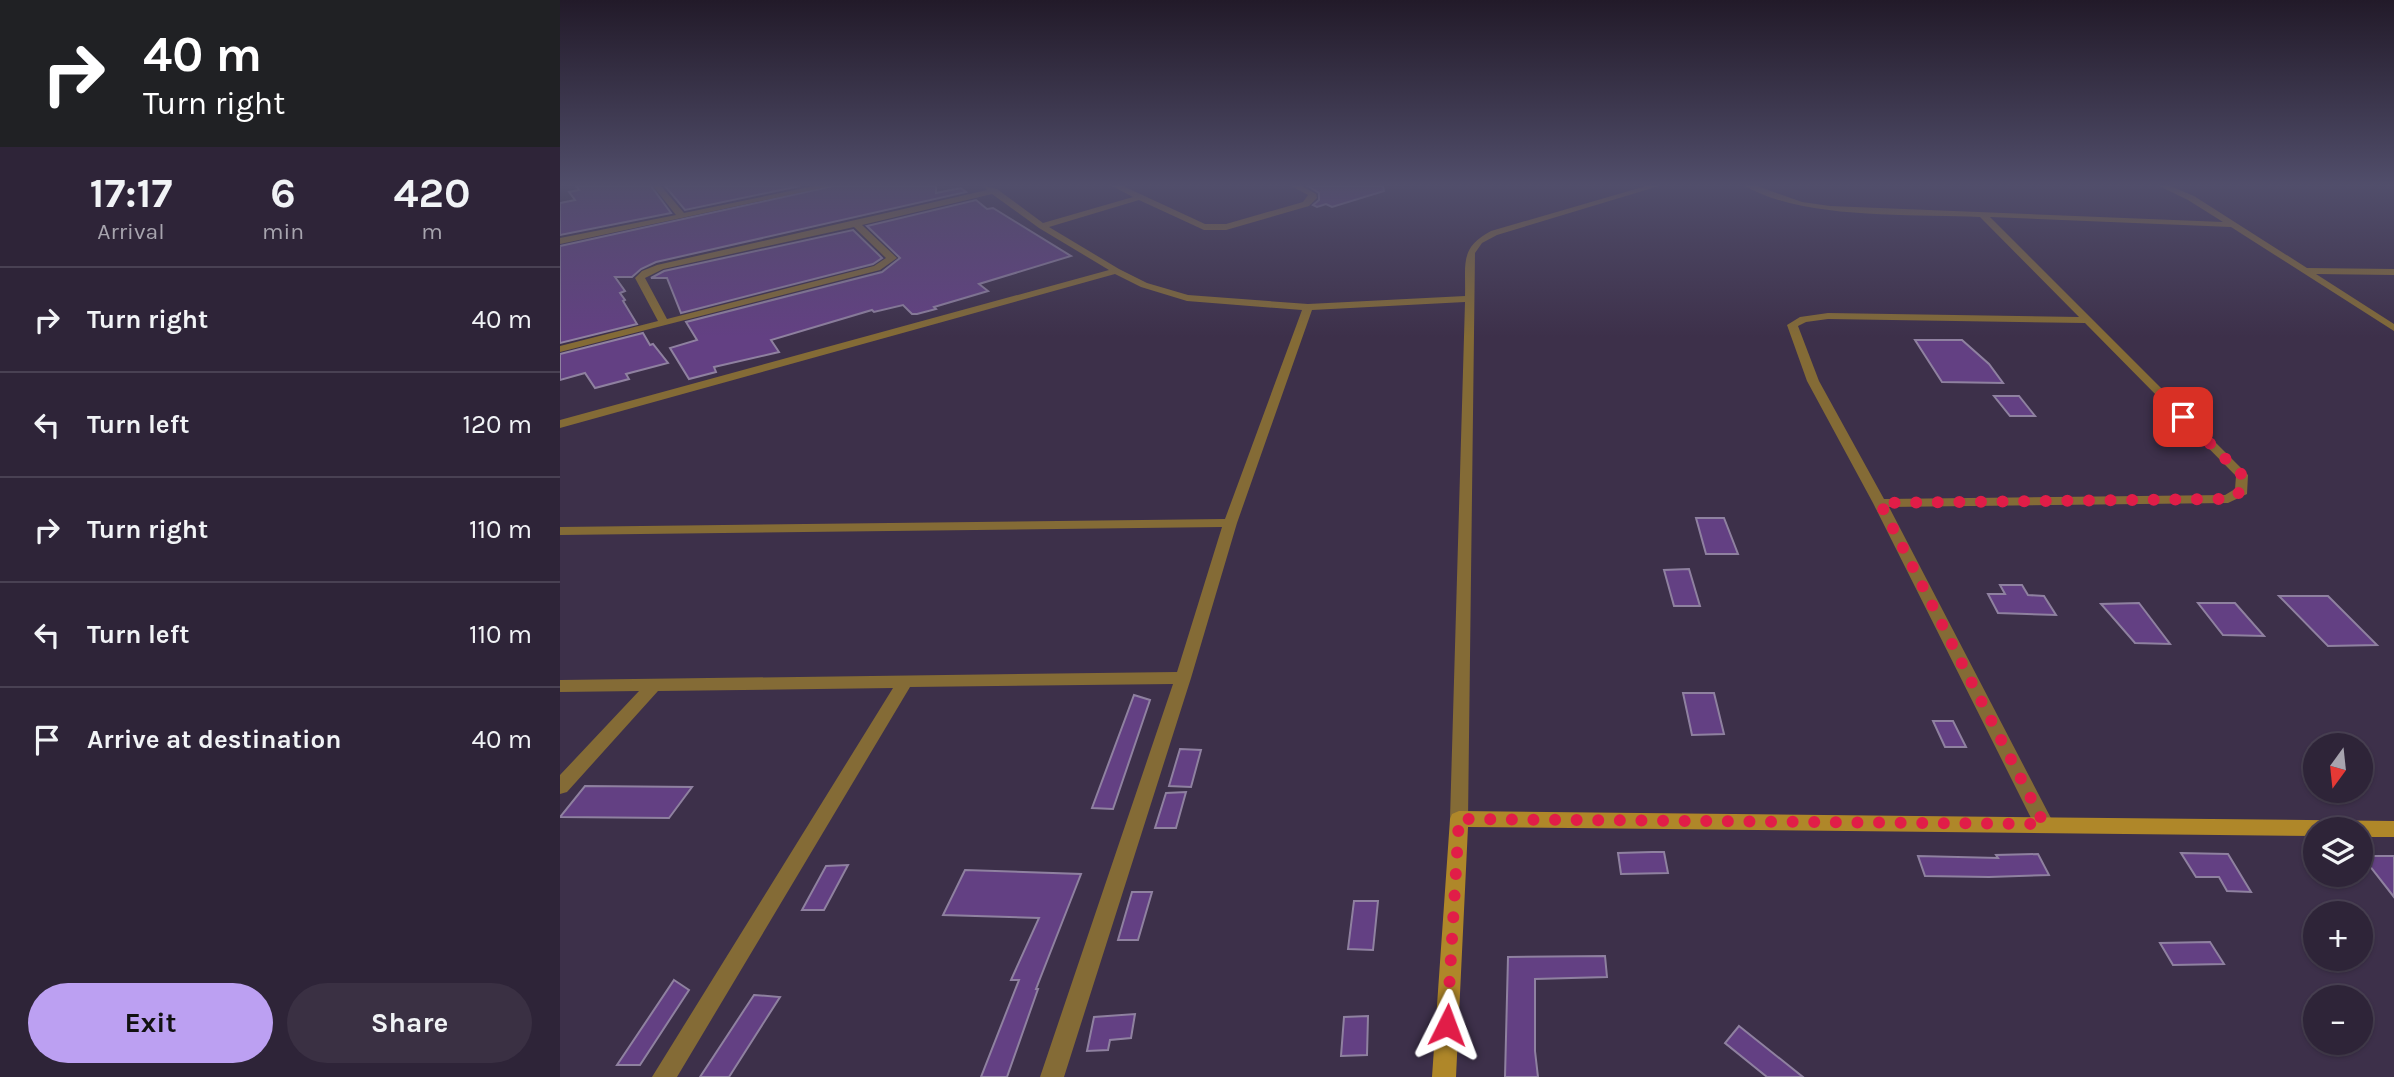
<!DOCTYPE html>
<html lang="en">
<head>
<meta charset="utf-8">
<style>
	:root { --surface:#2e2438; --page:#3a3043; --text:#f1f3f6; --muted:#a7a4ae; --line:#494153; --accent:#bca0f2 }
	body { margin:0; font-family:Karla,sans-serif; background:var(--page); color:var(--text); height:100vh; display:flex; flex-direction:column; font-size:26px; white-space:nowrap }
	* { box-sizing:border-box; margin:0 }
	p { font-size:23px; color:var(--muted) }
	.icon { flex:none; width:38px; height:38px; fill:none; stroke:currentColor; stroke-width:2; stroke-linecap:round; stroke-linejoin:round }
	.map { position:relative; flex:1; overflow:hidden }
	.panel { display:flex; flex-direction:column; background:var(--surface); width:560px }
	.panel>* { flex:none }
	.top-card { background:#202124; color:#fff; overflow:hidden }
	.needle { width:46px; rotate:195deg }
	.controls { position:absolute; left:1743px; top:733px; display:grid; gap:14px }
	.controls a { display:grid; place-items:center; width:70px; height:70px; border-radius:50%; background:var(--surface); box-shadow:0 2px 5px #0004,0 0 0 2px var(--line); font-size:35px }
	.pin { position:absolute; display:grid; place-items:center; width:60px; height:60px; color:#fff; margin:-30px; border-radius:14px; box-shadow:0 4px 10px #0006 }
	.me { position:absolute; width:77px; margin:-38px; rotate:3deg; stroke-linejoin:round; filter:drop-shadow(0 0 5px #0008) }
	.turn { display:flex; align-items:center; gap:24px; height:147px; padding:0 28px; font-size:32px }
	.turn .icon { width:91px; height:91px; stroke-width:2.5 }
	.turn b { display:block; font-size:49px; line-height:60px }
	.eta { display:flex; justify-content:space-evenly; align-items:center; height:119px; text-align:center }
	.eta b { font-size:42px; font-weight:700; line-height:49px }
	.button { display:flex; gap:14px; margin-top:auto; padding:14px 28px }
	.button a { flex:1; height:80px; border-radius:42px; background:var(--accent); color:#111; font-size:28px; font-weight:700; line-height:80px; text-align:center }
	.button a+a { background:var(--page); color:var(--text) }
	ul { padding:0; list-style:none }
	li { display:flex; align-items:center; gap:21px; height:105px; padding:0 28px; border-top:2px solid var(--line) }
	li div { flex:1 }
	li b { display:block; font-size:26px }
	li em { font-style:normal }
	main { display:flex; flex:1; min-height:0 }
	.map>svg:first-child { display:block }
	.building { fill:#634083; stroke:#8f81a0; stroke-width:2 }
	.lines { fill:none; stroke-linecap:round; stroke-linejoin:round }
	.street { fill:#846b36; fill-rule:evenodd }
	.secondary { fill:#af8729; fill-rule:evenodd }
	.route { stroke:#e11d48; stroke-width:12; stroke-dasharray:0 21.6 }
</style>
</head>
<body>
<main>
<section class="panel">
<div class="top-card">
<div class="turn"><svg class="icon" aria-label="right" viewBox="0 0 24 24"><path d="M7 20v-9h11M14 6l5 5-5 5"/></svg><div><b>40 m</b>Turn right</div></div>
</div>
<div class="eta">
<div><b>17:17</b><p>Arrival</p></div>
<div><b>6</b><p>min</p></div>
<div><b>420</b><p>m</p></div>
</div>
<ul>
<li><svg class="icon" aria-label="right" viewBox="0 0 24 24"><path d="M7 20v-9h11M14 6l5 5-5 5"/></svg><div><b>Turn right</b></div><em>40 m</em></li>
<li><svg class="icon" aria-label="left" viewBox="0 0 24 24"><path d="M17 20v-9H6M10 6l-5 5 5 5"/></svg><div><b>Turn left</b></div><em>120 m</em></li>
<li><svg class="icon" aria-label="right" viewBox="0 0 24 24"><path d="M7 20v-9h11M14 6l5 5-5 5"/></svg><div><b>Turn right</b></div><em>110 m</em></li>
<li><svg class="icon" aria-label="left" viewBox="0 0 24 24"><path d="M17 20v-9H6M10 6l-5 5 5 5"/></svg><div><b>Turn left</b></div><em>110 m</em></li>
<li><svg class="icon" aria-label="arrive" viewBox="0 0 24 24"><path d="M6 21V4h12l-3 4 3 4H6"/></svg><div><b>Arrive at destination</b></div><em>40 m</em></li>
</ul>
<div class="button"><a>Exit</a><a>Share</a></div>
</section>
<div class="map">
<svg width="1834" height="1077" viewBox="0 0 1834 1077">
	<rect width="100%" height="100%" fill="#3d304a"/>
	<!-- building -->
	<g class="building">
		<polygon points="16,186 91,186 111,213 0,235 0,203 15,200 9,192 19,190"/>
		<polygon points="105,186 240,186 125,210"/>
		<polygon points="273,186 376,186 376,193 401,188 406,192 96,262 81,269 72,277 55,277 65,291 60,293 65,300 63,301 77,324 0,343 0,246"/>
		<polygon points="748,186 823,186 824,191 772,207 766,204 757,207 753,205 759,200 759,193"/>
		<polygon points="416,200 427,209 433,208 511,256 419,284 428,291 374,307 376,309 357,314 352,314 343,305 314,312 312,310 211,340 219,352 154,367 156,372 129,379 110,348 137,340 126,322 322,272 340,258 307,226"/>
		<polygon points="293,230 322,258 313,264 121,313 107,278 91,278 104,271"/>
		<polygon points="83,333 90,345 93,344 108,363 66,374 69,379 35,388 25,373 0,380 0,354"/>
		<polygon points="1355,340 1402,340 1429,364 1443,383 1382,382"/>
		<polygon points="1434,396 1459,396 1475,416 1450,416"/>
		<polygon points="1136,518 1164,518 1178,554 1146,554"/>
		<polygon points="1129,569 1140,606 1114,606 1104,570"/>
		<polygon points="1440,585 1462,585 1468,595 1484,596 1496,615 1438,613 1428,594 1445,594"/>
		<polygon points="1719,596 1768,596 1817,645 1768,646"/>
		<polygon points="1579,603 1610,644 1575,643 1541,604"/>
		<polygon points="1638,603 1675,603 1704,636 1663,635"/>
		<polygon points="1123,693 1154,693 1164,734 1132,735"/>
		<polygon points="574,695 590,700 553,809 532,808"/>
		<polygon points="1373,721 1393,721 1406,747 1385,747"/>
		<polygon points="620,749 641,750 631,787 609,786"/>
		<polygon points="25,786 132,787 109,818 0,817"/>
		<polygon points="626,792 616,828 595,828 606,793"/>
		<polygon points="1092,852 1104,852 1108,873 1061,874 1058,853"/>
		<polygon points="1621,853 1668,854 1691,892 1667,891 1659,877 1636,877"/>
		<polygon points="1478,854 1489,875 1429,877 1365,876 1358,856 1438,858 1436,855"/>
		<polygon points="1802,856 1834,856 1834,897"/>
		<polygon points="288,865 264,910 242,910 266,866"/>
		<polygon points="405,870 521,874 476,989 478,989 447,1077 421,1077 459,980 451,980 479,918 383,915"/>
		<polygon points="572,892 592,892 578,940 558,940"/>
		<polygon points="794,901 818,901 813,950 788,949"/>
		<polygon points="1650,942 1664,964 1613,965 1600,943"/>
		<polygon points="1045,956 1047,977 975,979 975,1051 978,1077 945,1077 948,957"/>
		<polygon points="114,980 129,990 80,1065 57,1065"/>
		<polygon points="194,995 220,997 169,1077 140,1077"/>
		<polygon points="575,1014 571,1038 550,1040 548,1050 527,1051 534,1017"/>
		<polygon points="808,1016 807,1055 781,1056 784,1017"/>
		<polygon points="1179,1026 1243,1077 1207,1077 1165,1043"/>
	</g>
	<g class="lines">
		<!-- street -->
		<g class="street">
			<polygon points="93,186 101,186 124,213 254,186 271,186 0,244 0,238 116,215"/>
			<path d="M 424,186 L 437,189 L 483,223 L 573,197 L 552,186 L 563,186 L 645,224 L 666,224 L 743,202 L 748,195 L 731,186 L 742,186 L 756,194 L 757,198 L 749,206 L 666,230 L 644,230 L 579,200 L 489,227 L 559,269 L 587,283 L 628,295 L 748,304 L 905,296 C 906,264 899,248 931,231 L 1086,186 L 1099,186 L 937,235 L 922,243 L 915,253 L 908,819 L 906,824 L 899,827 L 892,824 L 890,819 L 905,302 L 752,310 L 677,523 L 631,678 L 504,1077 L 480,1077 L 613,684 L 350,687 L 117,1077 L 92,1077 L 333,688 L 98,691 L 7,792 L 0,794 L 0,775 L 79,691 L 0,692 L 0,680 L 617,672 L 662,527 L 0,535 L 0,527 L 665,519 L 742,310 L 627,301 L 581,287 L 555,274 L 0,428 L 0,420 L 549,270 L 479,228 L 432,194 L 302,225 L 337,258 L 320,270 L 0,352 L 0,346 L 98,321 L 75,278 L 82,271 L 97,265 L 427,190 ZM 294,227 L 326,258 L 314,266 L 107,319 L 85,278 L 103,269 Z"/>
			<path d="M 1185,186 L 1197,186 L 1242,202 L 1270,206 L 1663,222 L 1628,200 L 1599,186 L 1610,186 L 1634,196 L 1747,268 L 1834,269 L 1834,275 L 1756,274 L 1834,324 L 1834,331 L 1671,227 L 1430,217 L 1688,475 L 1687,494 L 1668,503 L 1329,507 L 1494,824 L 1491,830 L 1484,832 L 1477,830 L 1313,503 L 1247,381 L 1227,325 L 1240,317 L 1268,313 L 1519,317 L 1420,217 C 1352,214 1244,220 1185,186 ZM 1268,319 L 1525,323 L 1676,476 L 1675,489 L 1665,495 L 1324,499 L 1259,381 L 1238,326 L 1246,322 Z"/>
		</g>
		<!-- secondary -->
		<polygon class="secondary" points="899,811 1834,821 1834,837 1801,837 1801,830 1755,830 1755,836 908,827 896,1077 872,1077 890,819 892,814"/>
	</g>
	<!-- sky -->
	<linearGradient id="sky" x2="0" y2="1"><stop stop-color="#221a29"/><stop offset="0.55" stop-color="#514e6b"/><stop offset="1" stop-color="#514e6b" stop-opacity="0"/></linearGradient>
	<rect width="1834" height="337" fill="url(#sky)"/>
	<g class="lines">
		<!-- route -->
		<polyline class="route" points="887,1025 899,819 1484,824 1320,503 1668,499 1682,491 1682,475 1623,417"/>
	</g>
</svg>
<div class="controls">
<a><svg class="needle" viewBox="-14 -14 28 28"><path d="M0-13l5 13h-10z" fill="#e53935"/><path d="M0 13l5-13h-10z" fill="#a7a4ae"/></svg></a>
<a><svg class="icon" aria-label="layers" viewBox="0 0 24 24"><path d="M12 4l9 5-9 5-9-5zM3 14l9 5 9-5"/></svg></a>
<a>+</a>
<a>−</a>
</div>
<div class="pin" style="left:1623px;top:417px;background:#d93025"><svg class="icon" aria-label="arrive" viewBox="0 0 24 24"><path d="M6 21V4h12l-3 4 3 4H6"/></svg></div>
<svg class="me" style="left:887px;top:1025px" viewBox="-20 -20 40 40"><path d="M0-17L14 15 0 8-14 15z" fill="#e11d48" stroke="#fff" stroke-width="4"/></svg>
</div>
</main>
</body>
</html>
